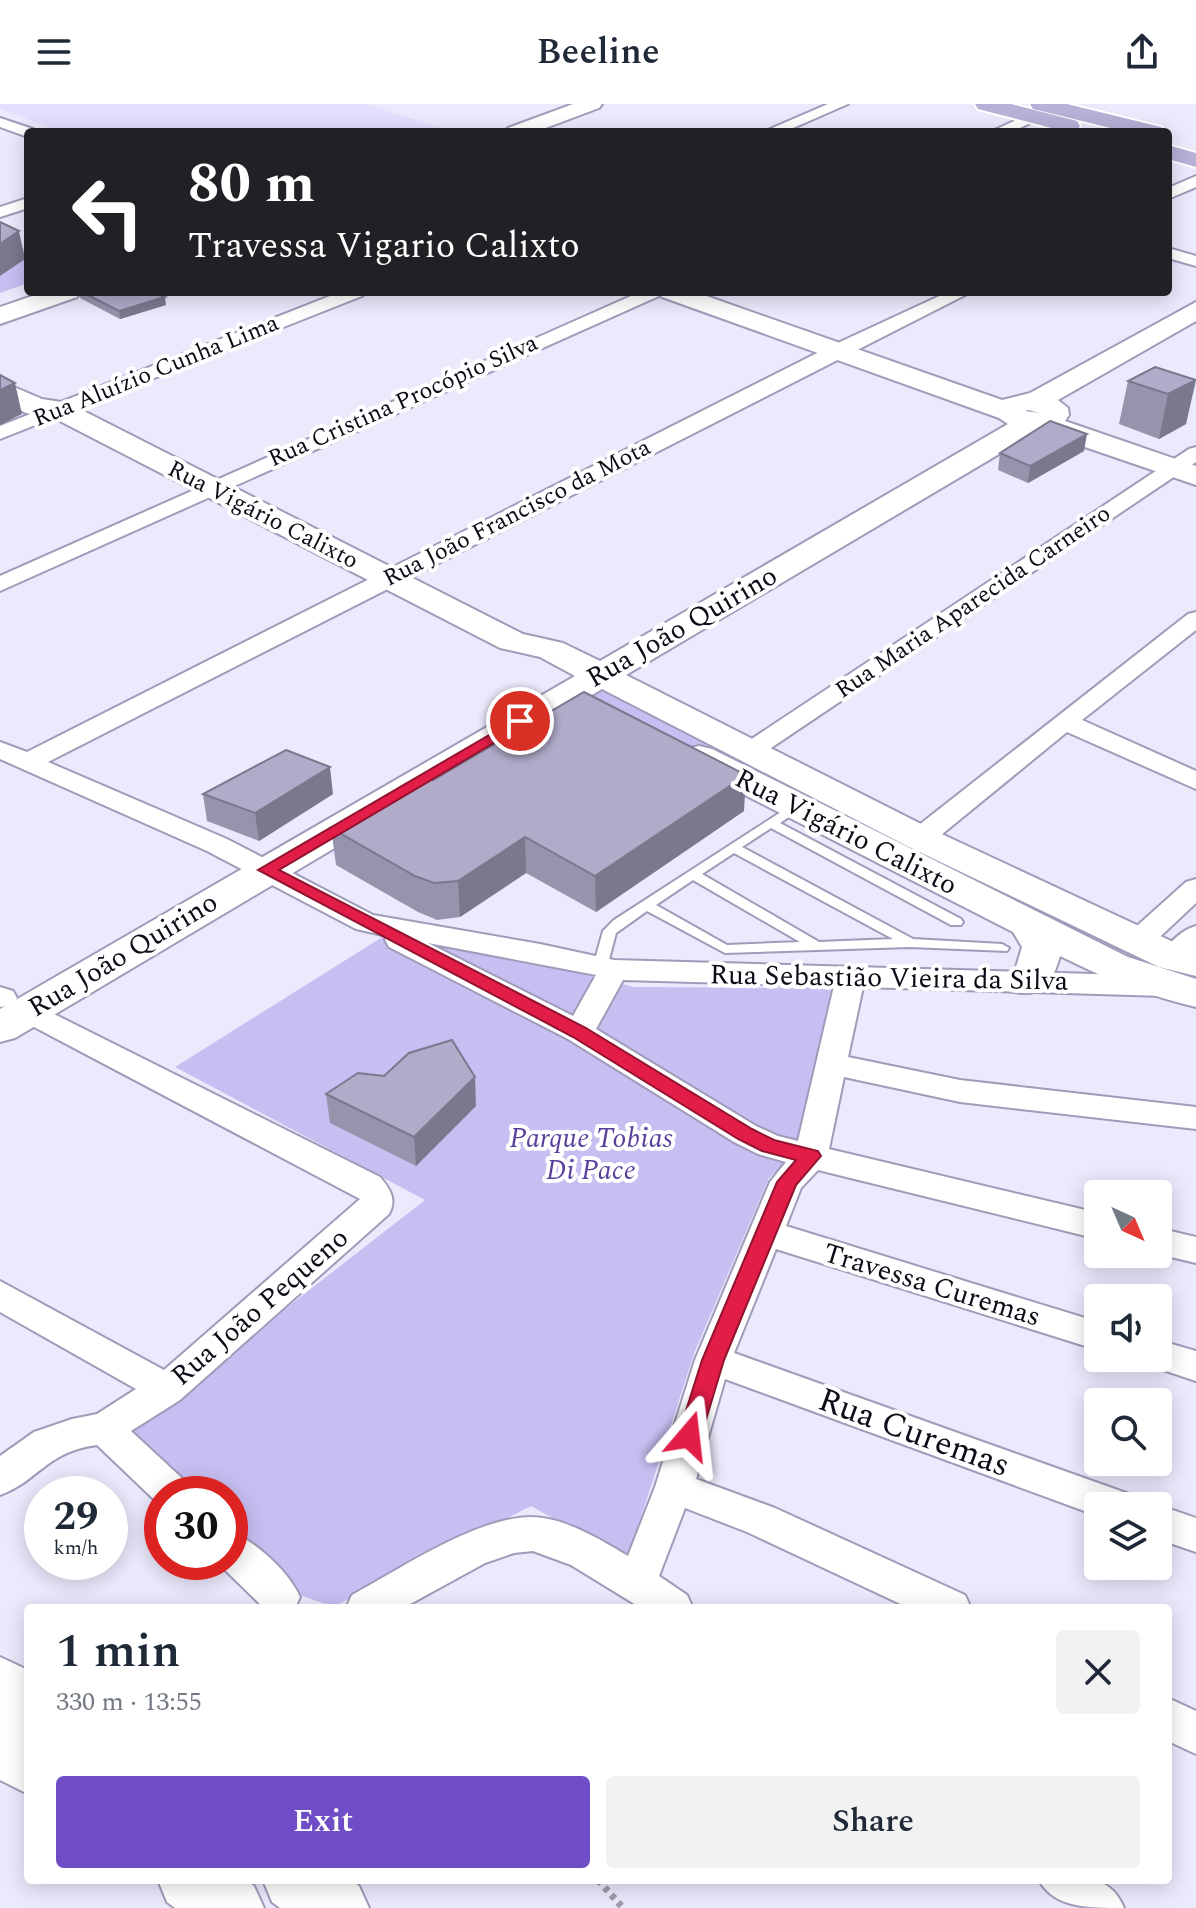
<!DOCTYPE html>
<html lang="en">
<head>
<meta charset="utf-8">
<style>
	:root { --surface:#fff; --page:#f2f2f3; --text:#1f2937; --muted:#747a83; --accent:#6e4dc6 }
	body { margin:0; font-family:Spectral,serif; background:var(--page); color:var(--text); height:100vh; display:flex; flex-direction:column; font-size:30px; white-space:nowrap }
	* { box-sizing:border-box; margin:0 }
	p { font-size:26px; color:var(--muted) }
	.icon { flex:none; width:44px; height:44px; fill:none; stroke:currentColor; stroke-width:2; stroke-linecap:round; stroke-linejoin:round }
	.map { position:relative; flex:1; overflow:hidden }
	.sheet { position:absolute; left:24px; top:1500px; width:1148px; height:280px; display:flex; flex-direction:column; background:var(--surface); border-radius:8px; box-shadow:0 4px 20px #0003 }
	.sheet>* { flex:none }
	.hud { position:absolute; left:24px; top:24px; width:1148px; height:168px; border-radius:8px; box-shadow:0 4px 20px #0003; background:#202124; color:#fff; overflow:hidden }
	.needle { width:52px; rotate:136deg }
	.tools { position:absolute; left:1084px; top:1076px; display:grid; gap:16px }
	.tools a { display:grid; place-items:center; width:88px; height:88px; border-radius:8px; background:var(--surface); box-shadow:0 4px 20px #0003; font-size:40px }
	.speed { position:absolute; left:24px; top:1372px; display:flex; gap:16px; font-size:40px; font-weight:700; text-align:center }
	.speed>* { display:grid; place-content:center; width:104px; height:104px; border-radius:50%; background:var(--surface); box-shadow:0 4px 20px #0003; line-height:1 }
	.speed small { font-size:20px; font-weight:400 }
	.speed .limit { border:12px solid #d22; background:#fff; color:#111 }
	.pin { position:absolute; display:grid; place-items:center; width:68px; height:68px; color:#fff; margin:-34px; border:4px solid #fff; border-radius:50%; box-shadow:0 2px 8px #0007 }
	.me { position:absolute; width:88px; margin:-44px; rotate:17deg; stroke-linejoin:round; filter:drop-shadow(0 0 6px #0008) }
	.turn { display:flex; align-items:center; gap:28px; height:168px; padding:0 32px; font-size:36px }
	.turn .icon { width:104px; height:104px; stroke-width:2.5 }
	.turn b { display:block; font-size:56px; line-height:68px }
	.round { display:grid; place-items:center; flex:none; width:84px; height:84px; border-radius:8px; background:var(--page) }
	.headline { display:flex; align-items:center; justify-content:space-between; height:136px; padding:0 32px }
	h1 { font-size:48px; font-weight:600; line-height:60px }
	.primary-button { display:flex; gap:16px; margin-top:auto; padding:16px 32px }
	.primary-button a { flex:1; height:92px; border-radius:8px; background:var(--accent); color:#fff; font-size:32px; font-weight:600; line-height:92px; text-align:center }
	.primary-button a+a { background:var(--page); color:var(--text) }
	header { display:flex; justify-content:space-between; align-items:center; height:104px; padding:0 32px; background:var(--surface); font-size:36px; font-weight:600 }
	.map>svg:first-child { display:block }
	.built { fill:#e4dfff }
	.green { fill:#c7bff2 }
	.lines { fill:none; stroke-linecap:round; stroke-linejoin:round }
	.lane-casing { stroke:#9f9bb9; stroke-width:4 }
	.street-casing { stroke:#9f9bb9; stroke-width:4 }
	.secondary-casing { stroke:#9f9bb9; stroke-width:4 }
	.primary-casing { stroke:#fff; stroke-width:4 }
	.path { stroke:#9e9cac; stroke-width:7; stroke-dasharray:5 5; stroke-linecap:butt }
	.lane { fill:#fff; fill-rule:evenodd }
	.street { fill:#fff; fill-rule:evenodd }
	.secondary { fill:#fff; fill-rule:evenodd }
	.primary { fill:#b7b0d7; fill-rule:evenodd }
	.wall { fill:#9693ad }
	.shaded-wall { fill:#7a788d }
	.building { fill:#afabc9; stroke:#7a788d; stroke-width:2 }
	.route { fill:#e11d48; stroke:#92132f; stroke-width:2 }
	.labels { text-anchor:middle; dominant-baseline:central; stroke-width:8; stroke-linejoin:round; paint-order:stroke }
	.far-street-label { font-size:24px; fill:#0d0b15; stroke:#fff }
	.street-label { font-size:28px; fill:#0d0b15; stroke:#fff }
	.park-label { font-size:28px; font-style:italic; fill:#583f9c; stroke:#fff }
	.near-street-label { font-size:34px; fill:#0d0b15; stroke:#fff }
</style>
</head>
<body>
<header><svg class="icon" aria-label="menu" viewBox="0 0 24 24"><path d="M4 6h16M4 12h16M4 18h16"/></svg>Beeline<svg class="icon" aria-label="share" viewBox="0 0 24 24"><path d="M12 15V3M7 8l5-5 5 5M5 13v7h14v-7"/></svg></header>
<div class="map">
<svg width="1196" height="1804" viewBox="0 0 1196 1804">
	<rect width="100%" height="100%" fill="#ebe9fc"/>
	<!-- built -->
	<polygon class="built" points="0,0 365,0 453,28 61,28 0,5"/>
	<!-- green -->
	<g class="green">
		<polygon points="0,133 28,147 28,179 0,189"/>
		<polygon points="601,574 1196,864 1196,885 816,709 580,585"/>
		<polygon points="384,832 522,855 634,883 831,884 803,1043 769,1074 695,1247 627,1456 531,1402 333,1503 287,1486 230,1431 230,1390 187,1390 121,1326 177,1289 425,1096 175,963"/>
	</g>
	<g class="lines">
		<!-- lane casing -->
		<g class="lane-casing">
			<path id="lane" d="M 795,699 L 799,700 L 801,703 L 799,706 L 780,719 L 961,815 L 963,818 L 961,821 L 951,821 L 771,724 L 742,743 L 913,835 L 1002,840 L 1009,844 L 1007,847 L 910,843 L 725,849 L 647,807 L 616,829 L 607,863 L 600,867 L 595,866 L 593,863 L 603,827 L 614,816 ZM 734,749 L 893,835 L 819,838 L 702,770 ZM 693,776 L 800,838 L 727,841 L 656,801 Z"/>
		</g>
		<!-- street casing -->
		<g class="street-casing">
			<g id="street">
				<polygon points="828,0 848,0 784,28 763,28"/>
				<polygon points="1032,9 1037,10 1037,16 1011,28 990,28"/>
				<polygon points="0,14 33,25 36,28 28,28 28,33 0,23"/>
				<polygon points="1196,72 1196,83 1168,95 1168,84"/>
				<polygon points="28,94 28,104 0,113 0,103"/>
				<polygon points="1168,144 1196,152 1196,162 1168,154"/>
				<polygon points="340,188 365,188 362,192 0,335 0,322"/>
				<polygon points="640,188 668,188 0,487 0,472"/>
				<path d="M 948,188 L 971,188 L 48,658 L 227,735 L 373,811 L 540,840 L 614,856 L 1163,872 L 1173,875 L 1178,882 L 1173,889 L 1163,892 L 863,883 L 848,953 L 960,976 L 1196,1003 L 1196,1025 L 960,998 L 844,973 L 829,1045 L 1098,1109 L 1098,1135 L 818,1066 L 801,1084 L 786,1122 L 1098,1218 L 1098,1246 L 776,1145 L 734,1249 L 1129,1390 L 1134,1402 L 1098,1402 L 1098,1412 L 725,1275 L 696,1375 L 775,1404 L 965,1491 L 971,1504 L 909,1504 L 747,1428 L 685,1404 L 659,1472 L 687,1491 L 693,1504 L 641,1504 L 571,1461 L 533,1447 L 514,1449 L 485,1459 L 403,1504 L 346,1504 L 352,1491 C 400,1465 477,1413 531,1413 C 564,1413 601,1436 628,1452 L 655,1383 L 695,1256 L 770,1078 L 786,1058 L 758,1050 L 734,1038 L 568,935 L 389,843 L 385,836 L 387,832 L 356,825 L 207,747 L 0,655 L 0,638 L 27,648 L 827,244 ZM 428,839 L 596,871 L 573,912 ZM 623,876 L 834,882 L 798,1037 L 778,1032 L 756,1022 L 596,925 Z"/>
				<polygon points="1196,343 1196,358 759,652 741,652 737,647 741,642 1189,345"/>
				<polygon points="1196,508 1196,526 1082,616 1196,667 1196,685 1067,628 930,740 920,742 910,740 906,734 910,728 1188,510"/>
				<polygon points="1196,775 1196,799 1148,844 1138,846 1128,844 1124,837 1128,830 1186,778"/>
				<path d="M 1196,822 L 1196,848 C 1185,859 1179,865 1163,861 L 1158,854 C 1167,841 1181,826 1196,822 Z"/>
				<polygon points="0,883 13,887 17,894 13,901 0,903"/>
				<path d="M 28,897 L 380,1073 C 390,1085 397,1095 389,1110 L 180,1296 L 131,1327 L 186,1378 L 191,1390 L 162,1390 L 162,1403 L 97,1341 C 45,1348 39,1377 0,1391 L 0,1352 L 34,1328 L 72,1315 L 97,1310 L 136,1285 L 0,1208 L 0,1177 L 164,1266 L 360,1095 L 17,914 L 13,907 L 17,900 Z"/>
				<polygon points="1158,1124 1196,1133 1196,1159 1158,1150"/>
				<polygon points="1158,1236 1196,1247 1196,1277 1145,1260 1142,1254 1158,1254"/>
				<polygon points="1158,1401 1196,1414 1196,1448 1158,1435"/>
				<path d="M 230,1428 C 256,1437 289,1468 300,1493 L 295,1504 L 264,1504 L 217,1458 L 230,1458 Z"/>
				<polygon points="1168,1594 1196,1607 1196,1650 1168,1637"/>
				<path d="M 1039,1776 C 1074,1776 1108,1765 1124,1804 C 1088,1804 1054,1804 1039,1776 Z"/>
			</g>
		</g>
		<!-- secondary casing -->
		<g class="secondary-casing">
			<g id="secondary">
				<polygon points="573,0 602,0 599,4 535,28 504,28 508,24"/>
				<polygon points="44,188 80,188 77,193 0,220 0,203"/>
				<path d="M 659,188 L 695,188 L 1002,296 L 1030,289 L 1196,198 L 1196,217 L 1058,296 L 1068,304 L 1069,311 L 1065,317 L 1196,362 L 1196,381 L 1038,327 L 626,571 L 933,726 L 1184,843 L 1196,846 L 1196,872 L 1159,863 L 907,742 L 602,585 L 15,934 L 0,938 L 0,905 L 575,572 L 540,553 L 500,544 L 52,313 L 26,309 L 0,296 L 0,277 L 42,295 L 68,299 L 523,530 L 563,539 L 600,557 L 1008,320 L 999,314 L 662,193 ZM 1028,306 L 1040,309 L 1025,307 Z"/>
				<path d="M 699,642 L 712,645 L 1128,853 L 1196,875 L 1196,903 C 1148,892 1104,874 1060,852 C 1052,880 1042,895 1011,887 L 1005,877 L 1016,863 L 1022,843 L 1013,828 L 686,661 L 681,653 L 686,645 Z"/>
				<polygon points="0,1553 28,1566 28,1690 0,1676"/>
				<polygon points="158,1776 246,1776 254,1782 264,1804 175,1804 167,1798"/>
				<polygon points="263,1776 351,1776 359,1782 369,1804 280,1804 272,1798"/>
			</g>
		</g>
		<!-- primary casing -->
		<g class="primary-casing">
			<g id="primary">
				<polygon points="975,0 1011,0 1077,17 1080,22 1077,27 1067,28 978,5"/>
				<polygon points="1030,0 1067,0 1161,23 1164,28 1127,28 1033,5"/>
				<polygon points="1168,41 1196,49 1196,63 1168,55"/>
			</g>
		</g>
		<!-- path -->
		<polyline class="path" points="598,1776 623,1804"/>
		<!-- lane -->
		<use href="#lane" class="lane"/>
		<!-- street -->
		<use href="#street" class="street"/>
		<!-- secondary -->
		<use href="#secondary" class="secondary"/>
		<!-- primary -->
		<use href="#primary" class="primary"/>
	</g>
	<!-- wall -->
	<g class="wall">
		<polygon points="79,188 151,188 166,201 120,215 80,194"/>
		<polygon points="1155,263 1186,320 1159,335 1119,320 1128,277"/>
		<polygon points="1084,347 1028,379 998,366 1000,349"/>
		<polygon points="433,676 744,707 596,808 526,769 460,813 437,816 418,808 336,761 331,724"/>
		<polygon points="203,690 333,690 259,737 207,717"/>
		<polygon points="326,990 476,1002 416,1062 330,1019"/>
	</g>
	<!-- shaded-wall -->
	<g class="shaded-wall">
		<polygon points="0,116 4,137 19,127 25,155 0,172"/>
		<polygon points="165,193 166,201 120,215 119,207"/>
		<polygon points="1196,276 1186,320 1159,335 1168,290"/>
		<polygon points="15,279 22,310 0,321 0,286"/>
		<polygon points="1087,330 1084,347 1028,379 1030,362"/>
		<polygon points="330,663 333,690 259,737 255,709"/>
		<polygon points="746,671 744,707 596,808 595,772"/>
		<polygon points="525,733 526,769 460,813 458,777"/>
		<polygon points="475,973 476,1002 416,1062 414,1033"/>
	</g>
	<!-- building -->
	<g class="building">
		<polygon points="0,118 19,127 0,140"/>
		<polygon points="82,188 151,188 165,193 119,207"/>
		<polygon points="1155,263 1196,276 1168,290 1128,277"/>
		<polygon points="0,271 15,279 0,286"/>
		<polygon points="1050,317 1087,330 1030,362 1000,349"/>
		<polygon points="584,588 746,671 595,772 525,733 458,777 434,779 415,772 331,724 423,671 433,676"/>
		<polygon points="286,646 330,663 255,709 203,690"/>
		<polygon points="452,936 475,973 414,1033 326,990 358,969 384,972 409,949"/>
	</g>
	<!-- route -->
	<polygon class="route" points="520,613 528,617 526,620 279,766 586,924 752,1025 774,1036 818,1047 821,1052 796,1081 724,1256 701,1332 697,1339 689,1341 681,1339 678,1332 702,1256 777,1078 796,1056 762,1047 738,1035 573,933 258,766"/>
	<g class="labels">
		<!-- far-street labels -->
		<g class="far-street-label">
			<text transform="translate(156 267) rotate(-22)">Rua Aluízio Cunha Lima</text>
			<text transform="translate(403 297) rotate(-24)">Rua Cristina Procópio Silva</text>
			<text transform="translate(517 409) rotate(-27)">Rua João Francisco da Mota</text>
			<text transform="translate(263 411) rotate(27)">Rua Vigário Calixto</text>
			<text transform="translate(973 498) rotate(-34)">Rua Maria Aparecida Carneiro</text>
		</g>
		<!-- street labels -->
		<g class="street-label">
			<text transform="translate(682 523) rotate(-30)">Rua João Quirino</text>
			<text transform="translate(846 728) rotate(27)">Rua Vigário Calixto</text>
			<text transform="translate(123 851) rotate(-31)">Rua João Quirino</text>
			<text transform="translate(889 874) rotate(1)">Rua Sebastião Vieira da Silva</text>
			<text transform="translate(932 1181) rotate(17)">Travessa Curemas</text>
			<text transform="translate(260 1203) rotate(-41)">Rua João Pequeno</text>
		</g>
		<!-- park labels -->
		<g class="park-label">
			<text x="591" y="1034">Parque Tobias<tspan x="591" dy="32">Di Pace</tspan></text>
		</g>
		<!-- near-street labels -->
		<g class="near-street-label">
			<text transform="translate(914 1329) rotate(20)">Rua Curemas</text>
		</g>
	</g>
</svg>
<div class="tools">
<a><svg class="needle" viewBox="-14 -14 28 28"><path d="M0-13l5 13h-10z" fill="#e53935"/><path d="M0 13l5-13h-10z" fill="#747a83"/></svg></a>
<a><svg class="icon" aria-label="sound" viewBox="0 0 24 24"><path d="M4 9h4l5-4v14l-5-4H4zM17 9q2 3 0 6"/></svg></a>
<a><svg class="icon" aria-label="search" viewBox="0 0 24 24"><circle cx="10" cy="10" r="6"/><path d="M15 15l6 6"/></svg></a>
<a><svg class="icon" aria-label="layers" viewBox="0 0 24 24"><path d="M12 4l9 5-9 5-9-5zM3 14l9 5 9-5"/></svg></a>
</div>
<div class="speed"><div>29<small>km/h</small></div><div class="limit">30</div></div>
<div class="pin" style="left:520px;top:617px;background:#d93025"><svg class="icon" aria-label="arrive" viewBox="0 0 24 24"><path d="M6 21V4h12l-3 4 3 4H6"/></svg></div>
<svg class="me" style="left:689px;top:1332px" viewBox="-20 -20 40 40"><path d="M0-17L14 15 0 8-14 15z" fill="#e11d48" stroke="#fff" stroke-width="4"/></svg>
<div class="hud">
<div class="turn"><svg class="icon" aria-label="left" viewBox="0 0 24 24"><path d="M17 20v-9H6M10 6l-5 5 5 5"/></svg><div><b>80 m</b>Travessa Vigario Calixto</div></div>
</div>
<section class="sheet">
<div class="headline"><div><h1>1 min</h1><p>330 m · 13:55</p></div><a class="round"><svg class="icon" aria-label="close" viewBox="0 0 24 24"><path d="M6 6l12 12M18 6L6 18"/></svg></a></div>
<div class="primary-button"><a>Exit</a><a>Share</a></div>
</section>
</div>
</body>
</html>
